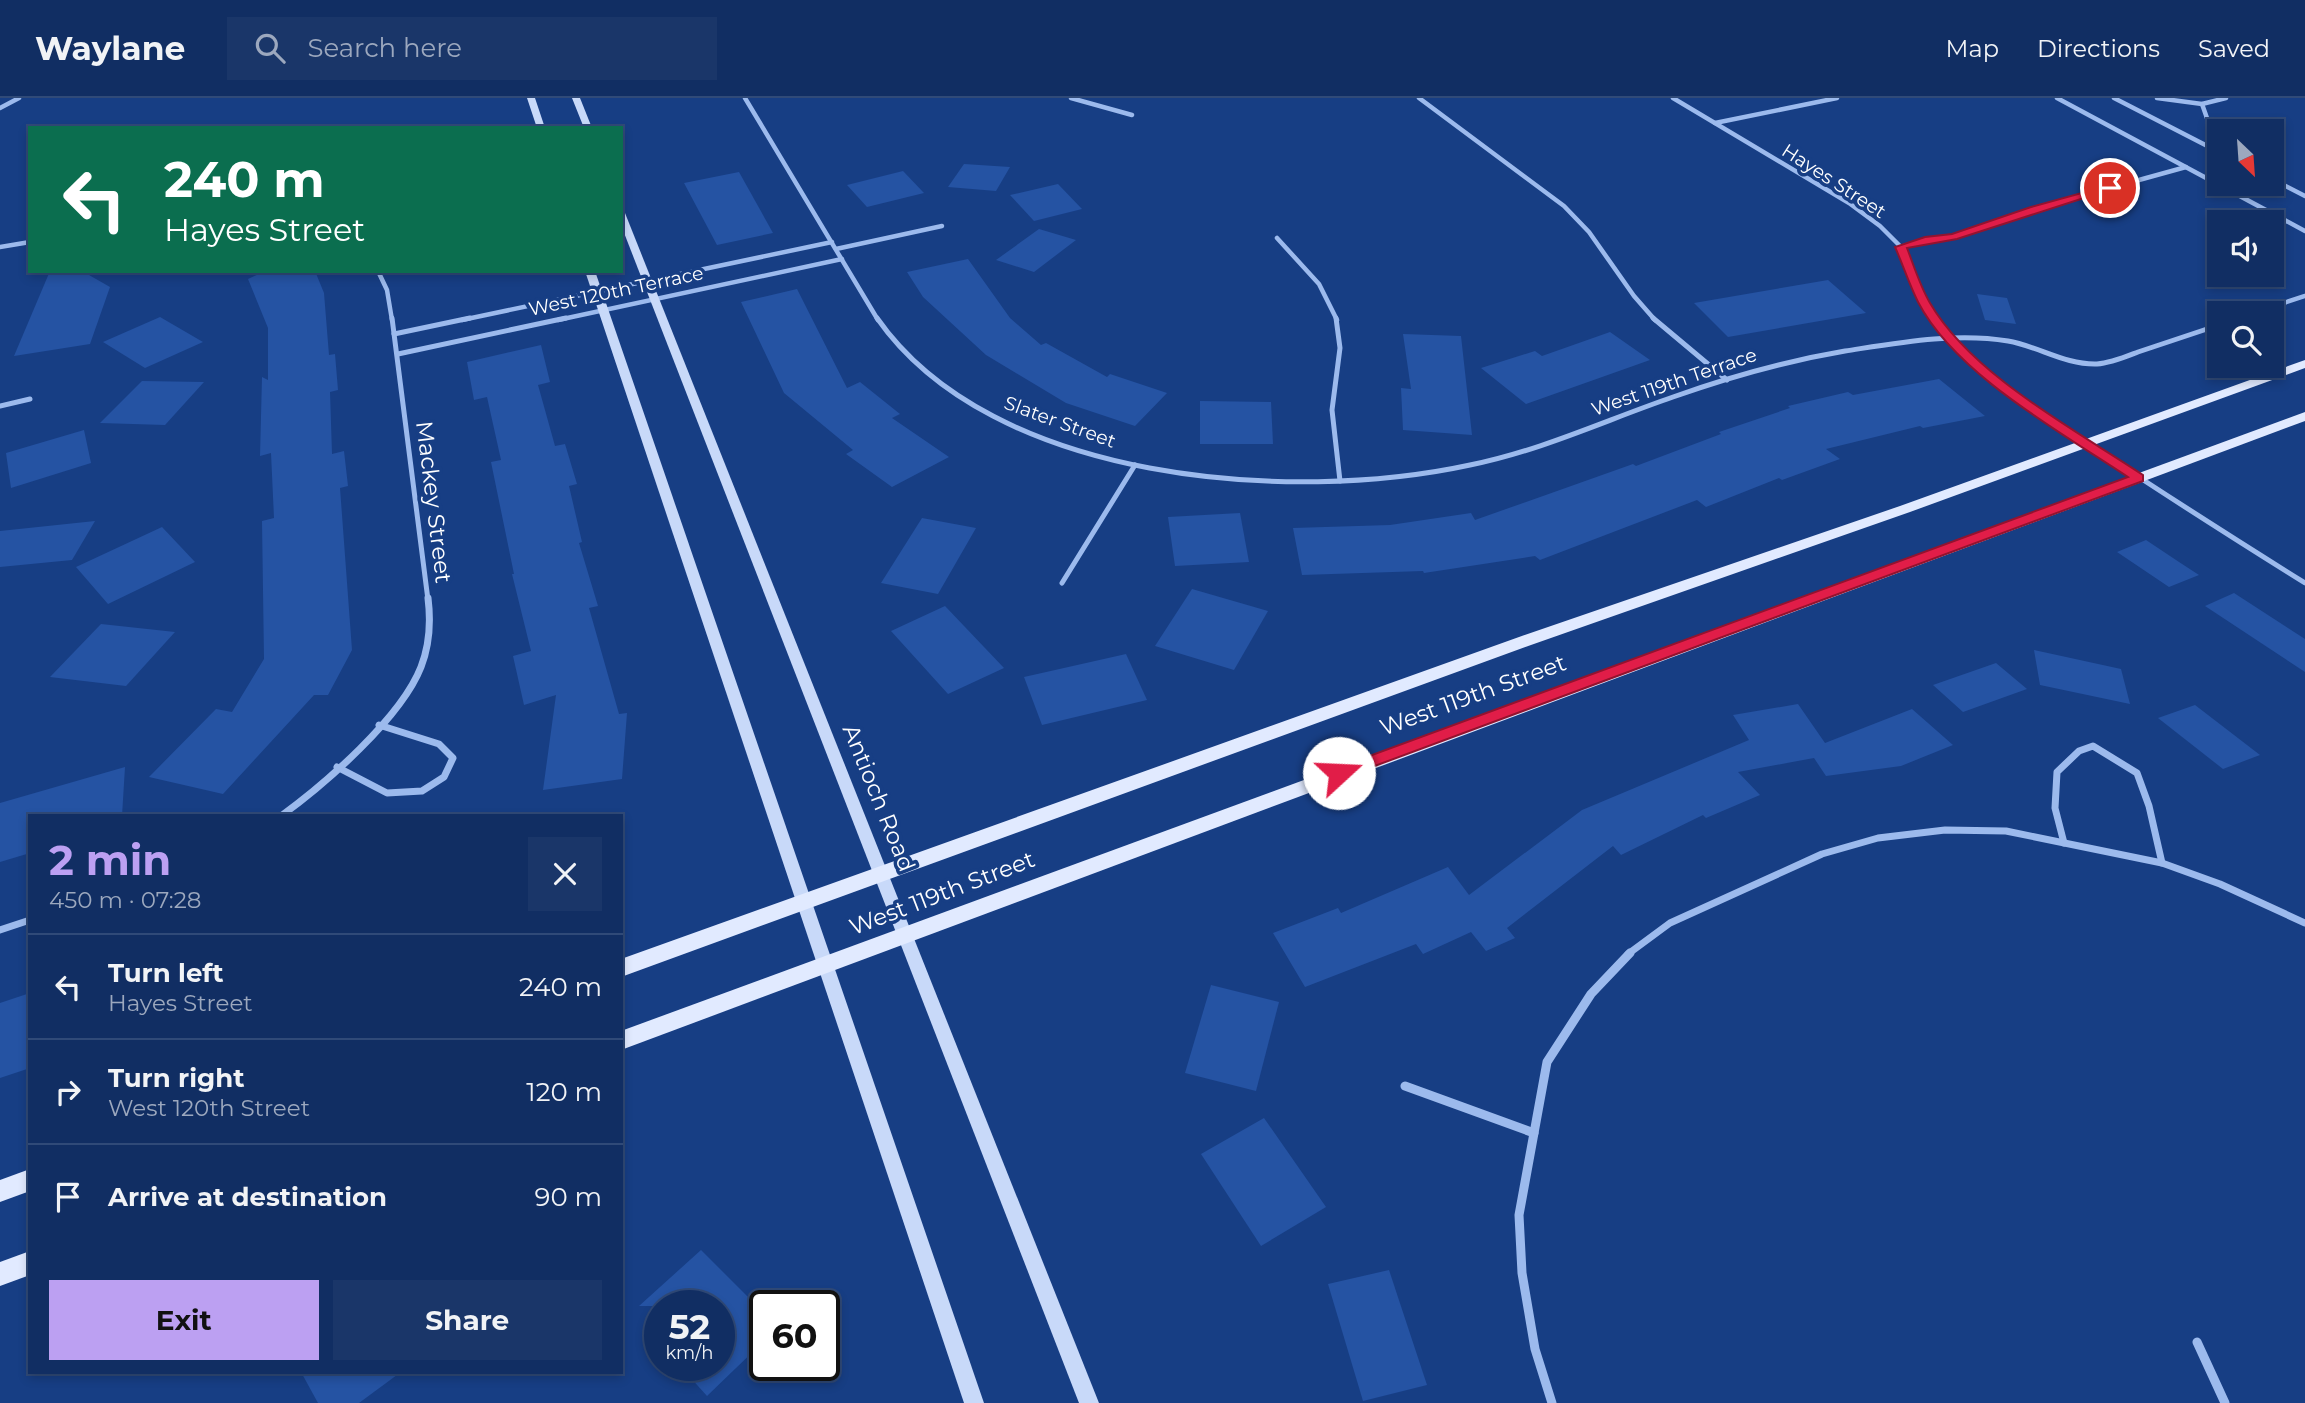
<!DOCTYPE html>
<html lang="en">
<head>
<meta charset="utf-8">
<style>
	:root { --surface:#112e63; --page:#1a3669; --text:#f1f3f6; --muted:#9ca8be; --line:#304a78; --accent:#bca0f2 }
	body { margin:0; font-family:Montserrat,sans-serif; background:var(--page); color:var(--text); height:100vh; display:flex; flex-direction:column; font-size:26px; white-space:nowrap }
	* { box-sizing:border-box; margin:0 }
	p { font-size:23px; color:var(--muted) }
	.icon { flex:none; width:38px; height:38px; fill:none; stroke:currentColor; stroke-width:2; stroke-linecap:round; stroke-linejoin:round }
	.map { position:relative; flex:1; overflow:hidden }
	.drawer { position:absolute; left:28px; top:716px; width:595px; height:560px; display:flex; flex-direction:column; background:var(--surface); border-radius:0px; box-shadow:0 4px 10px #0003,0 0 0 2px var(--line) }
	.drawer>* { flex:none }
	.guide { position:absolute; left:28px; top:28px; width:595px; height:147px; border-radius:0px; box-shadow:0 4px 10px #0003,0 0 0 2px var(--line); background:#0b6e4f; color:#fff; overflow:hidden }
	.needle { width:46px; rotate:155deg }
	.fabs { position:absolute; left:2207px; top:21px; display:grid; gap:14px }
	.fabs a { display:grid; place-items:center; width:77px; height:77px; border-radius:0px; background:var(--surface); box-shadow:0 4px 10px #0003,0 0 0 2px var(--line); font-size:35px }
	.speed { position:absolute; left:644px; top:1192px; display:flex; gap:14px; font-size:35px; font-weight:700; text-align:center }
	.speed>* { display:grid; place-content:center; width:91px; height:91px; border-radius:50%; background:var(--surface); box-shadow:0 4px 10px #0003,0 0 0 2px var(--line); line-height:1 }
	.speed small { font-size:18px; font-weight:400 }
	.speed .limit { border:4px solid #111; border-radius:10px; background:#fff; color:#111 }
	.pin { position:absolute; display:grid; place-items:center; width:60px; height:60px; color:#fff; margin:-30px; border:4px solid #fff; border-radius:50%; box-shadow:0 2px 7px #0007 }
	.me { position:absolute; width:77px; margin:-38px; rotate:70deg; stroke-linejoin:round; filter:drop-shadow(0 0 5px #0008) }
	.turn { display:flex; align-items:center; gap:24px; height:147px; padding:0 21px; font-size:32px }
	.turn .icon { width:91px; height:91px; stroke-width:2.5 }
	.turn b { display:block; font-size:49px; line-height:60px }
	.round { display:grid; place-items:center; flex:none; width:74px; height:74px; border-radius:0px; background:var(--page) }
	.headline { display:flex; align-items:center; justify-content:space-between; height:119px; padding:0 21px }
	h1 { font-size:42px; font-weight:700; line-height:52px; color:var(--accent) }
	.action { display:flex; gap:14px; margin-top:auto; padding:14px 21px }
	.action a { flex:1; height:80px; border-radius:0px; background:var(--accent); color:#111; font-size:28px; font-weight:700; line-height:80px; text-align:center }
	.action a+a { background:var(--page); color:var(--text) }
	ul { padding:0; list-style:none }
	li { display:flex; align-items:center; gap:21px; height:105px; padding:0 21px; border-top:2px solid var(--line) }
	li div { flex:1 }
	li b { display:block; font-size:26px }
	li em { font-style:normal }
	header { display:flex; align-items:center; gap:42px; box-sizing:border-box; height:98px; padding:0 35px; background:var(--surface); border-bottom:2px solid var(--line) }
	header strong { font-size:33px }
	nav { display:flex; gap:38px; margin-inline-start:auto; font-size:24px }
	.search { width:490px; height:63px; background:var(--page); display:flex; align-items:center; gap:18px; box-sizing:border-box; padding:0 24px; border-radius:0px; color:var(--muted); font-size:26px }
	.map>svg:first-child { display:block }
	.building { fill:#2553a3 }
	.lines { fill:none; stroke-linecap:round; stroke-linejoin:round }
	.minor-far3 { stroke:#9cbaed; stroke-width:4.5 }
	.minor-far2 { stroke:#9cbaed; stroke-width:5 }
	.minor-far1 { stroke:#9cbaed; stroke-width:7 }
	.minor { stroke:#9cbaed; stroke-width:9 }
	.secondary { fill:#c8d9f9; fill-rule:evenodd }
	.primary { fill:#e1eaff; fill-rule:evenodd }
	.route { fill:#e11d48; stroke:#92132f; stroke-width:2 }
	.labels { text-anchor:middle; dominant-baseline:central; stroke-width:7; stroke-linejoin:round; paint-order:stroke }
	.far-street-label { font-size:19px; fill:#fff; stroke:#173e84 }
	.street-label { font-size:23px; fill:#fff; stroke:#173e84 }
</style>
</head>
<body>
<header>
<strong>Waylane</strong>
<div class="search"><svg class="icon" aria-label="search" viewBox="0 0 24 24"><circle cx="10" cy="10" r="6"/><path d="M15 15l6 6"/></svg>Search here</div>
<nav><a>Map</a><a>Directions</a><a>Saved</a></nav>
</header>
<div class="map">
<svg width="2305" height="1305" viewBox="0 0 2305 1305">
	<rect width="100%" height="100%" fill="#173e84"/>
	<!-- building -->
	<g class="building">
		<polygon points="964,66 1010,69 996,93 948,89"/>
		<polygon points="903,73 924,95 867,109 847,87"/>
		<polygon points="739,74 773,135 717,147 684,85"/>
		<polygon points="1058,86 1082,111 1034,123 1010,97"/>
		<polygon points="1039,131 1076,142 1034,174 996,162"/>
		<polygon points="968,161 1010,220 1041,247 1046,245 1107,279 1110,276 1167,295 1135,328 1066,305 986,257 923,199 907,174"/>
		<polygon points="50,173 82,173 110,189 90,246 14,258"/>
		<polygon points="265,173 315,173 324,195 329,257 335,256 338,292 330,294 332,356 344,353 348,388 340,390 352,552 328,597 314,597 223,696 149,679 216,611 232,614 264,561 262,423 274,420 271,355 260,358 262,279 268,282 268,230 248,181"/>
		<polygon points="1828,182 1866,215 1728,239 1694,205"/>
		<polygon points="797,191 847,290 860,284 900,316 892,320 949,359 892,389 846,356 853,352 784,295 741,204"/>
		<polygon points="1977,196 2007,200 2016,226 1985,222"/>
		<polygon points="160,219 203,244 145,270 103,244"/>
		<polygon points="1610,234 1650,262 1526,306 1481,270 1535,253 1542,258"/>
		<polygon points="1403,236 1461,238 1472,337 1403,332 1401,290 1411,291"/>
		<polygon points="541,247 550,284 538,287 555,348 565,346 577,386 569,388 582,444 579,445 598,508 589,510 619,616 627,615 622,681 543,692 556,597 524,607 513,558 531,553 512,476 514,476 491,364 501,362 487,299 474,302 467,264"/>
		<polygon points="1939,281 1985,318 1923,330 1920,328 1826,351 1840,361 1782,382 1779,380 1706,409 1697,402 1540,462 1535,458 1424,475 1423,473 1302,477 1293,430 1390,427 1471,415 1475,422 1633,366 1636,368 1721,336 1719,334 1790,310 1788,308 1848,294 1853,297"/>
		<polygon points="142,283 204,284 165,327 100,325"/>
		<polygon points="1200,303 1271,304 1273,346 1200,346"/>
		<polygon points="84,332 91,365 11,390 6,355"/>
		<polygon points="1240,415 1249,464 1175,468 1168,419"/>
		<polygon points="922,420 976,430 938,496 881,485"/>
		<polygon points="95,423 72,462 0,469 0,433"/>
		<polygon points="162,429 195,464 108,506 76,469"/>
		<polygon points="2146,442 2179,464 2199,477 2169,489 2117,454"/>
		<polygon points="1192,491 1268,513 1234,572 1155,548"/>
		<polygon points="2234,495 2305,541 2305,574 2205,508"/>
		<polygon points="945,508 1004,570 948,596 891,533"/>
		<polygon points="101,526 175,534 126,588 50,579"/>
		<polygon points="2034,552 2121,571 2130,606 2040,587"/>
		<polygon points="1126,556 1147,602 1042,627 1024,579"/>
		<polygon points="1996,565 2027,591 1963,614 1933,587"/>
		<polygon points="1798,606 1825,645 1912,611 1953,647 1901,668 1826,678 1814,660 1738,674 1760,697 1706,720 1703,717 1621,757 1613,748 1507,830 1515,840 1486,853 1471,834 1423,856 1416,846 1305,889 1273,835 1338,810 1341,815 1448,769 1469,797 1582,712 1749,642 1733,617"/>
		<polygon points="2195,607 2260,657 2223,671 2158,620"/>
		<polygon points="125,669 122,718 30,718 30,755 0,764 0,705"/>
		<polygon points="1211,887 1279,904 1256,993 1185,975"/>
		<polygon points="30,895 30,970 0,980 0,905"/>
		<polygon points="1264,1020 1326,1109 1261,1148 1201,1056"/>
		<polygon points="701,1152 765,1216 765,1242 707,1298 679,1267 719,1267 719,1208 639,1208"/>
		<polygon points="1389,1172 1427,1287 1363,1303 1328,1186"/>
		<polygon points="301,1274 401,1274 359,1305 318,1305"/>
	</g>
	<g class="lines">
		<!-- minor-far3 -->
		<g class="minor-far3">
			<polyline points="745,0 878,222"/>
			<polyline points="1071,0 1132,17"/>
			<polyline points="1419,0 1564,108 1589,134 1634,198 1655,222"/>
			<polyline points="1673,0 1849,105 1880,128 1901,149 1924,205 1936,222"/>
			<polyline points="2057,0 2305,133"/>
			<polyline points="2114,0 2219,54"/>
			<polyline points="2157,0 2202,6 2226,0"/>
			<polyline points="2202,6 2219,54"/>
			<polyline points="0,10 19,0"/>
			<polyline points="1715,25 1837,0"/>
			<polyline points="2272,81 2305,98"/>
			<polyline points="1277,140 1319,186 1337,222"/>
			<polyline points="0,149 30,144"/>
			<polyline points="1901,149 1925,142 1953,139 2034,111 2186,69"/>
			<polyline points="836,151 942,128"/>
			<polyline points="378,173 387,192 392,222"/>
			<polyline points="2253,215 2305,198"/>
			<polyline points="462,222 832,144"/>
			<polyline points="558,222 842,161"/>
		</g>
		<!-- minor-far2 -->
		<g class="minor-far2">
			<polyline points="392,220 428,502"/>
			<path d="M 877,220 C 992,385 1291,406 1470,367 C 1540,353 1606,322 1673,299 C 1729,279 1786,263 1845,253 C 1897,245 1955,234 2008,243 C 2038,248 2065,267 2097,266 C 2111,265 2125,259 2138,254 C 2165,245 2192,236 2219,227"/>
			<polyline points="1336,220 1340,250 1332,312 1340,383"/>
			<polyline points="1653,220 1727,282"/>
			<path d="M 1935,220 C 1975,275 2034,310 2090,347 C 2161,394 2233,440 2305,485"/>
			<polyline points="394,236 470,220"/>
			<polyline points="398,256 566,220"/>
			<polyline points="0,308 30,301"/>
			<polyline points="1062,485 1135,367"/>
		</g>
		<!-- minor-far1 -->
		<g class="minor-far1">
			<polyline points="337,669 387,695 422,693 444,679 453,660 439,646 379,627"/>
			<path d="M 281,718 C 325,686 401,620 421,569 C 430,546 431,524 428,500"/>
			<polyline points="2064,745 2055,710 2057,674 2079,653 2093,648 2137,675 2149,708 2162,765"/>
			<polyline points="0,832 30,822"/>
			<polyline points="1628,856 1670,825 1822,756 1878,740 1945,732 2006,733 2162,765 2220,786 2305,825"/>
		</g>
		<!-- minor -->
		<g class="minor">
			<polyline points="1405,988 1534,1035"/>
			<polyline points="2197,1244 2225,1305"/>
			<polyline points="1552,1305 1535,1251 1522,1175 1519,1117 1547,964 1591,896 1630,855"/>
		</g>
		<!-- secondary -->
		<g class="secondary">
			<polygon points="527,0 535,0 545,30 537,30"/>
			<polygon points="572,0 580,0 592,30 584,30"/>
			<polygon points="621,112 625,115 1099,1305 1079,1305 621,127"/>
			<polygon points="585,173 595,173 984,1305 964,1305"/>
		</g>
		<!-- primary -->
		<g class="primary">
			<polygon points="2305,262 2305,270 1910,414 1531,547 621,879 621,861 1519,539 1900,408"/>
			<polygon points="2305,314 2305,323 621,952 621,933"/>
			<polygon points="30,1071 30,1093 0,1104 0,1082"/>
			<polygon points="30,1153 30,1177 0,1188 0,1164"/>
		</g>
	</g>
	<!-- route -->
	<path class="route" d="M 2107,88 L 2115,90 L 1957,141 L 1907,150 C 1914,168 1920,188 1930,205 C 1972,277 2074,331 2143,377 L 2143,383 L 1345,679 L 1334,679 L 1331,675 L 1334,671 L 2128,379 C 2061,334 1956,277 1918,204 C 1909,186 1903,167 1895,149 L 1925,139 L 1952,136 L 2031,109 Z"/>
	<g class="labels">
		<!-- far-street labels -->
		<g class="far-street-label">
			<text transform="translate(1834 83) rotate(33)">Hayes Street</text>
			<text transform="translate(616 193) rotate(-12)">West 120th Terrace</text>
			<text transform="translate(1674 284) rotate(-19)">West 119th Terrace</text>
			<text transform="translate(1060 324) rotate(20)">Slater Street</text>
		</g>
		<!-- street labels -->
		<g class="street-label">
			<text transform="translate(434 404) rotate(83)">Mackey Street</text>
			<text transform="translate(1473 597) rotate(-20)">West 119th Street</text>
			<text transform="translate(879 700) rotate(68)">Antioch Road</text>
			<text transform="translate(942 795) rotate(-21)">West 119th Street</text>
		</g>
	</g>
</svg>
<div class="fabs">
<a><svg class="needle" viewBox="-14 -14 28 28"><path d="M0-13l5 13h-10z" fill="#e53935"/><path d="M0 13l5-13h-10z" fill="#9ca8be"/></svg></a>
<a><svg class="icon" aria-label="sound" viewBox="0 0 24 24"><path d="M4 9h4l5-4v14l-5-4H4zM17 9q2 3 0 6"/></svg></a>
<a><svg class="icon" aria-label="search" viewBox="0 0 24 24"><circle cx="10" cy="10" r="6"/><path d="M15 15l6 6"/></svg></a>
</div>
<div class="speed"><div>52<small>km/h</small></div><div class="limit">60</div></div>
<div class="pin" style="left:2110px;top:90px;background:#d93025"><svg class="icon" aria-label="arrive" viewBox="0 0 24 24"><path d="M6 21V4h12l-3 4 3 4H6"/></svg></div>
<svg class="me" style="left:1339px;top:675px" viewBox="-20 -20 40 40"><circle r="19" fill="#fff"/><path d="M0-13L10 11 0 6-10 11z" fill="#e11d48"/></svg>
<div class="guide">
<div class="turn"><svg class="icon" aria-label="left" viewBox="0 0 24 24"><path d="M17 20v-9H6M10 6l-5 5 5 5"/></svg><div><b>240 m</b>Hayes Street</div></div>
</div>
<section class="drawer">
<div class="headline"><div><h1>2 min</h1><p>450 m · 07:28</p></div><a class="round"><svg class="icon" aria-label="close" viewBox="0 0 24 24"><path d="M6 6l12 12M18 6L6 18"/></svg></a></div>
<ul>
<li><svg class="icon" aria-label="left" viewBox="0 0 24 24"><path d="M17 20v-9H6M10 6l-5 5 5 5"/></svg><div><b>Turn left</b><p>Hayes Street</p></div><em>240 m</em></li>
<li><svg class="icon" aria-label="right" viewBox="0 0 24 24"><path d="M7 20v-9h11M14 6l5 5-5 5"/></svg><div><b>Turn right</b><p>West 120th Street</p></div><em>120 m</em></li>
<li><svg class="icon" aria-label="arrive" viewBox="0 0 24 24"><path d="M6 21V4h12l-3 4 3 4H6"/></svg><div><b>Arrive at destination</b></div><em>90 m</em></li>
</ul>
<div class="action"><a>Exit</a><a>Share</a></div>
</section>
</div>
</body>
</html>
